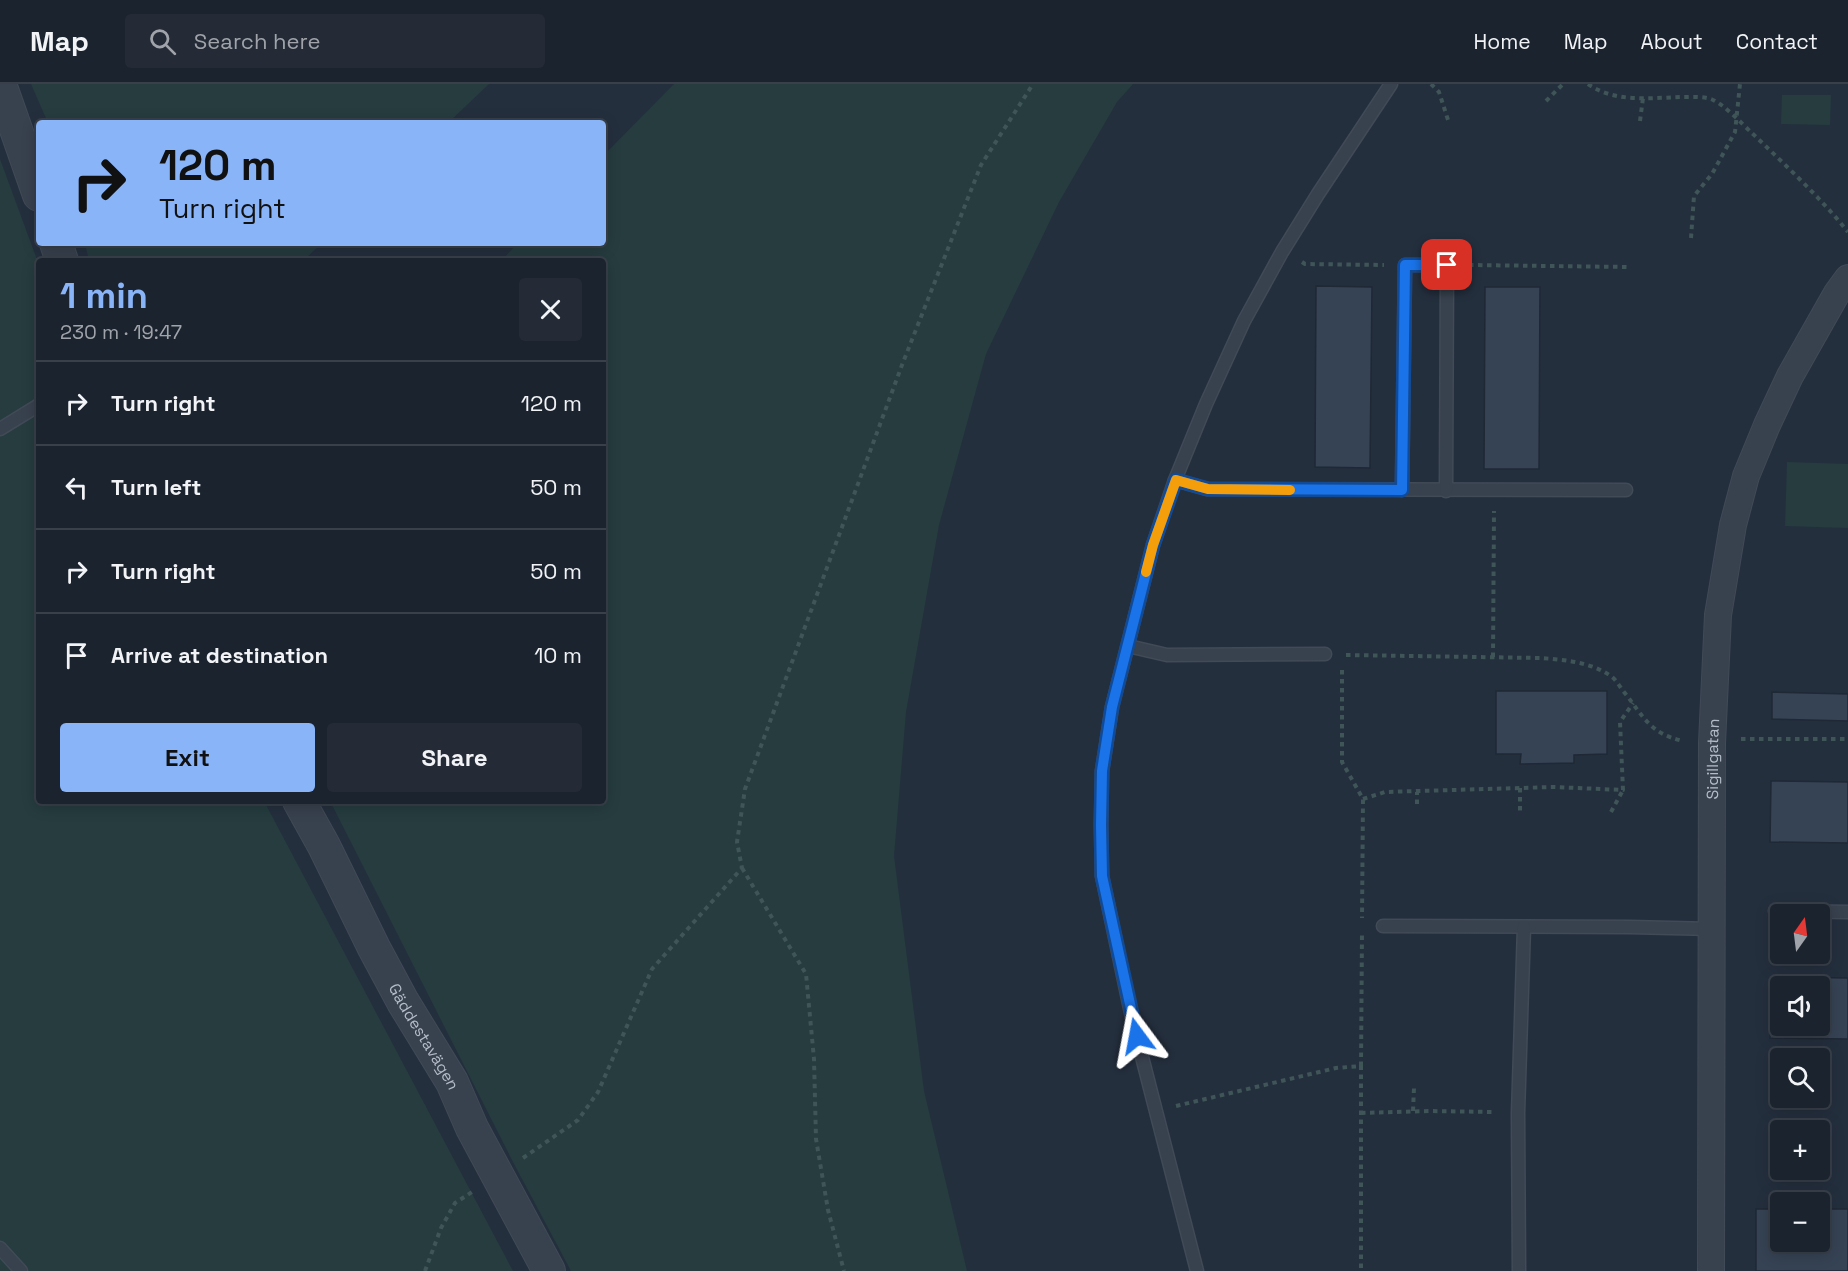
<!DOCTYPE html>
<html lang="en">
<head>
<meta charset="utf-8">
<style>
	:root { --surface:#1b232e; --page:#242b36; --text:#f1f3f6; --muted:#a0a4aa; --line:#39404a; --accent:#8ab4f8 }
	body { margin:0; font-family:"Space Grotesk",sans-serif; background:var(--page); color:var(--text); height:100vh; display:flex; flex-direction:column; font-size:22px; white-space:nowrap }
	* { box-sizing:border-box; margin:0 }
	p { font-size:20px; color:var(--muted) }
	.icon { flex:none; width:33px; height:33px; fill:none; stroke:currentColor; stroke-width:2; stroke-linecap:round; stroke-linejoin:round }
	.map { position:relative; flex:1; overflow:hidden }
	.drawer { position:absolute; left:36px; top:174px; width:570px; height:546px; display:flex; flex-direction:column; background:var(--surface); border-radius:6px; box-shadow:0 3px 15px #0003,0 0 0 2px var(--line) }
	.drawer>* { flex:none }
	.hud { position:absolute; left:36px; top:36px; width:570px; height:126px; border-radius:6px; box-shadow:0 3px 15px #0003,0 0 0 2px var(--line); background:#8ab4f8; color:#111; overflow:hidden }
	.needle { width:39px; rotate:14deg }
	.controls { position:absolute; left:1770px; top:820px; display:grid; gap:12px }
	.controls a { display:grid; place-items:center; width:60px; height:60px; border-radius:6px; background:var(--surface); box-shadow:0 3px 15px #0003,0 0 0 2px var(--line); font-size:30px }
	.pin { position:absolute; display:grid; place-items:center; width:51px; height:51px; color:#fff; margin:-26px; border-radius:12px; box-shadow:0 3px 9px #0006 }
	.me { position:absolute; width:66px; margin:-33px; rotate:347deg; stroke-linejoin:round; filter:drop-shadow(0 0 4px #0008) }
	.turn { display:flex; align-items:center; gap:21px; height:126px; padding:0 24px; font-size:27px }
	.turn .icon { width:78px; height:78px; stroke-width:2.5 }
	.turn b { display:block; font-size:42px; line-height:51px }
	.round { display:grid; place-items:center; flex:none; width:63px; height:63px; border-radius:6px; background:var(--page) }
	.headline { display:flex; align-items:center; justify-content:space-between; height:102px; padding:0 24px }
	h1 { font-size:36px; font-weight:700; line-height:45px; color:var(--accent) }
	.cta { display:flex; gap:12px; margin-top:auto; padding:12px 24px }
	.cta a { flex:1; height:69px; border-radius:6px; background:var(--accent); color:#111; font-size:24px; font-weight:700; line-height:69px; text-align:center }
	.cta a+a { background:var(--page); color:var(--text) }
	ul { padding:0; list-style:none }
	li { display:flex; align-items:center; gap:18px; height:84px; padding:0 24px; border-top:2px solid var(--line) }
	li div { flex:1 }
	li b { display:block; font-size:22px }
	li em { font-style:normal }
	header { display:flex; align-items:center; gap:36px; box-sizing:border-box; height:84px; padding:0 30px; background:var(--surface); border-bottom:2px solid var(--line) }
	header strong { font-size:28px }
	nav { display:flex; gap:33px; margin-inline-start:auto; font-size:21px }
	.search { width:420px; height:54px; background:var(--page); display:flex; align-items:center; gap:15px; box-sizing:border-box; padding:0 21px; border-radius:6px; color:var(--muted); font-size:22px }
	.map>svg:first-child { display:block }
	.green { fill:#263c3f }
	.building { fill:#364354; stroke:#1f2835; stroke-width:1.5; fill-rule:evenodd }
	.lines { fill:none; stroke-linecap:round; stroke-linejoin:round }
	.service-casing { stroke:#414a57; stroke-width:15 }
	.minor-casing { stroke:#414a57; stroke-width:28 }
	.tertiary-casing { stroke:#414a57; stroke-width:34 }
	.path { stroke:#3f5557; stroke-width:4; stroke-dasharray:4.5 4.5; stroke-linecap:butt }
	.service { stroke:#38414e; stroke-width:12 }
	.minor { stroke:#38414e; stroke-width:26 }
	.tertiary { stroke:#38414e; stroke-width:32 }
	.route-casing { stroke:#114b97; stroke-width:15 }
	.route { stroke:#1a73e8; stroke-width:10 }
	.slow { stroke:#f59e0b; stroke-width:10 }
	.labels { text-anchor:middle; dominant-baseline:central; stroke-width:6; stroke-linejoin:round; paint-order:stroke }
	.street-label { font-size:16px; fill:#b4bcc9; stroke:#1d2633 }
</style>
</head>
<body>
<header>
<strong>Map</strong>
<div class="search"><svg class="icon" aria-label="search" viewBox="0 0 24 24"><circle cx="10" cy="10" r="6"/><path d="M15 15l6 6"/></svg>Search here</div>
<nav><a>Home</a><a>Map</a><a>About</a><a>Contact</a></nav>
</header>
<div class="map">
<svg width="1848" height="1187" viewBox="0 0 1848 1187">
	<rect width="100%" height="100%" fill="#242f3e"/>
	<!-- green -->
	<g class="green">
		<polygon points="31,0 489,0 448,39 48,39"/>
		<polygon points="674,0 1133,0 1117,18 1059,118 986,270 939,441 906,628 894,772 924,1007 967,1187 571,1187 513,1078 330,717 603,717 603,177 501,177 518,159 603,159 603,72"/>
		<polygon points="1782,11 1831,11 1830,41 1781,40"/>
		<polygon points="0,75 39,181 39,717 264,717 513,1187 0,1187"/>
		<polygon points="85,159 322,159 303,177 89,177"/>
		<polygon points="1787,378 1848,380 1848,444 1785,442"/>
	</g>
	<!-- building -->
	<g class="building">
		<polygon points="1316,202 1372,203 1370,384 1315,383"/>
		<polygon points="1485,203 1540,203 1539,385 1484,385"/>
		<polygon points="1496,607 1607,607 1607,670 1574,671 1574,679 1520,680 1521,670 1496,670"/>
		<polygon points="1772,608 1848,610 1848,637 1772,635"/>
		<polygon points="1771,697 1848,698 1848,759 1770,758"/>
		<path d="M 1771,893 L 1848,894 L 1848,955 L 1770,954 ZM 1780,903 L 1820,903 L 1820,942 L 1780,942 Z"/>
		<polygon points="1756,1125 1780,1125 1780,1158 1820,1158 1820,1125 1848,1125 1848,1187 1756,1187"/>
	</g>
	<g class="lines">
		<!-- service casing -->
		<g class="service-casing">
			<g id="service">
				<polyline points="0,345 39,321"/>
				<polyline points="1175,396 1207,405 1626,406"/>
				<polyline points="1402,406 1405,181 1447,181 1446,407"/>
				<polyline points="1128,562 1167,571 1325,570"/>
				<polyline points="1775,827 1848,828"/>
				<polyline points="1383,842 1630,843 1713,845"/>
				<polyline points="0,1164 21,1187"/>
				<polyline points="1197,1187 1132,934 1102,792 1101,741 1102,687 1112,623 1153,461 1175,396 1206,320 1244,237 1282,168 1318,110 1391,0"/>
				<polyline points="1519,1187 1518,1029 1524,843"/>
			</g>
		</g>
		<!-- minor casing -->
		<g class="minor-casing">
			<g id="minor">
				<path id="s1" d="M 1711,1187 L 1712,659 L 1718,531 L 1733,441 L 1746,392 L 1767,341 L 1790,292 L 1837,209 L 1848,194"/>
			</g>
		</g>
		<!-- tertiary casing -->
		<g class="tertiary-casing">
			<g id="tertiary">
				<polyline points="0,0 39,111"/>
				<polyline points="56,159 62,177"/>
				<path id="s2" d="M 299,717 L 324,762 L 374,864 L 403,918 L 452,998 L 472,1044 L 549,1187"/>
			</g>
		</g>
		<!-- path -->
		<g class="path">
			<polyline points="1431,0 1439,8 1449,39"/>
			<path d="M 1588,0 C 1615,19 1650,14 1681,13 C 1692,13 1704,12 1713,16 C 1726,22 1742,40 1752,49 C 1785,81 1819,112 1848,148"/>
			<polyline points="1546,17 1563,0"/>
			<polyline points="1640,37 1643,14"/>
			<polyline points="1691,154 1694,112 1712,90 1735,48 1740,0"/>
			<polyline points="1302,178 1305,180 1384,181"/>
			<polyline points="1469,181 1629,183"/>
			<path d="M 1346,571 L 1541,574 C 1565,576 1592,578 1612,593 C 1617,597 1620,603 1624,608 C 1644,633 1649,649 1683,657"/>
			<polyline points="1493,573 1494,427"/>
			<polyline points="1342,586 1342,678 1363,715 1362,834"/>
			<polyline points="1741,655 1848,655"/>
			<polyline points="1520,704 1520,727"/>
			<polyline points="1363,715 1385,708 1554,703 1623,706 1620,638 1633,619"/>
			<polyline points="1417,720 1417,708"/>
			<polyline points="1611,728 1623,706"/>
			<polyline points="742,784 806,890 814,975 816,1055 828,1126 844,1187"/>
			<polyline points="1361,982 1362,850"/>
			<polyline points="1176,1022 1336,984 1361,982 1361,1187"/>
			<polyline points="1413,1027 1414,1004"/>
			<polyline points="1361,1029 1429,1027 1495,1028"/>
			<polyline points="523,1074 578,1036 598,1008 652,885 742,784 737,758 745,705 902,281 981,81 1033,0"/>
			<polyline points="425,1187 441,1144 455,1119 472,1108"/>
		</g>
		<!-- service -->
		<use href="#service" class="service"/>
		<!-- minor -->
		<use href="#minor" class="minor"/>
		<!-- tertiary -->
		<use href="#tertiary" class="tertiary"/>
	</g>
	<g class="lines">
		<!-- route casing -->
		<g class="route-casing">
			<polyline id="route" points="1137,952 1102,792 1101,741 1102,687 1112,623 1153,461 1176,396 1208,405 1402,406 1405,181 1447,181"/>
		</g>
		<!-- route -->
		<use href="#route" class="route"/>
		<!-- slow -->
		<polyline class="slow" points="1146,488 1153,461 1176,396 1208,405 1290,406"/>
	</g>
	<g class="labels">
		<!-- street labels -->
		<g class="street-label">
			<text stroke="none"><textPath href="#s1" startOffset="512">Sigillgatan</textPath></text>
			<text stroke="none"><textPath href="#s2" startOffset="267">Gäddestavägen</textPath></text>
		</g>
	</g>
</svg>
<div class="controls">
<a><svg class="needle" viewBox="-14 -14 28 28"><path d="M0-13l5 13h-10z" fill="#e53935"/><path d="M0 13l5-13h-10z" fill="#a0a4aa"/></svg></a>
<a><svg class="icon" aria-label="sound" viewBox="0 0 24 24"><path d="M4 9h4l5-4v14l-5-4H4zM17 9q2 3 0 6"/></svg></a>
<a><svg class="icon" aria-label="search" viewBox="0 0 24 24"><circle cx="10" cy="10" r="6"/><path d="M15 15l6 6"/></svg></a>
<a>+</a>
<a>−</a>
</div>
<div class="pin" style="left:1447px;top:181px;background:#d93025"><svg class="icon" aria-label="arrive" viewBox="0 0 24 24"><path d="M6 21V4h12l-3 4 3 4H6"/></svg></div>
<svg class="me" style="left:1137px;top:952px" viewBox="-20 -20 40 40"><path d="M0-17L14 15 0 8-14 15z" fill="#1a73e8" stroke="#fff" stroke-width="4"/></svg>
<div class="hud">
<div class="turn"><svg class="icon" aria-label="right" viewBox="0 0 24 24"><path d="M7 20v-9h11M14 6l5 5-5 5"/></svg><div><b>120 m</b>Turn right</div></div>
</div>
<section class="drawer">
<div class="headline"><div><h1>1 min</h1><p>230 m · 19:47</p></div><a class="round"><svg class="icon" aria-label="close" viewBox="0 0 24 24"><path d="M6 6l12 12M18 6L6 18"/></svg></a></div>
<ul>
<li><svg class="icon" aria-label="right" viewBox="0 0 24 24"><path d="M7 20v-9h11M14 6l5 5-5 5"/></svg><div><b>Turn right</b></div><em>120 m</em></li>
<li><svg class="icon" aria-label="left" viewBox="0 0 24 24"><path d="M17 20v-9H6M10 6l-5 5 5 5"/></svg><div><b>Turn left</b></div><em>50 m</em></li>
<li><svg class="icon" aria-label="right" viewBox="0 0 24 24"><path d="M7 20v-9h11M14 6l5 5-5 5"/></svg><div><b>Turn right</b></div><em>50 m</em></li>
<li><svg class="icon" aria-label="arrive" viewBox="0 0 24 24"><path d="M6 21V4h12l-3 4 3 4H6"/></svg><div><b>Arrive at destination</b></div><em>10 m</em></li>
</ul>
<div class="cta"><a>Exit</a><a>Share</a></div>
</section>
</div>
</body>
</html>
